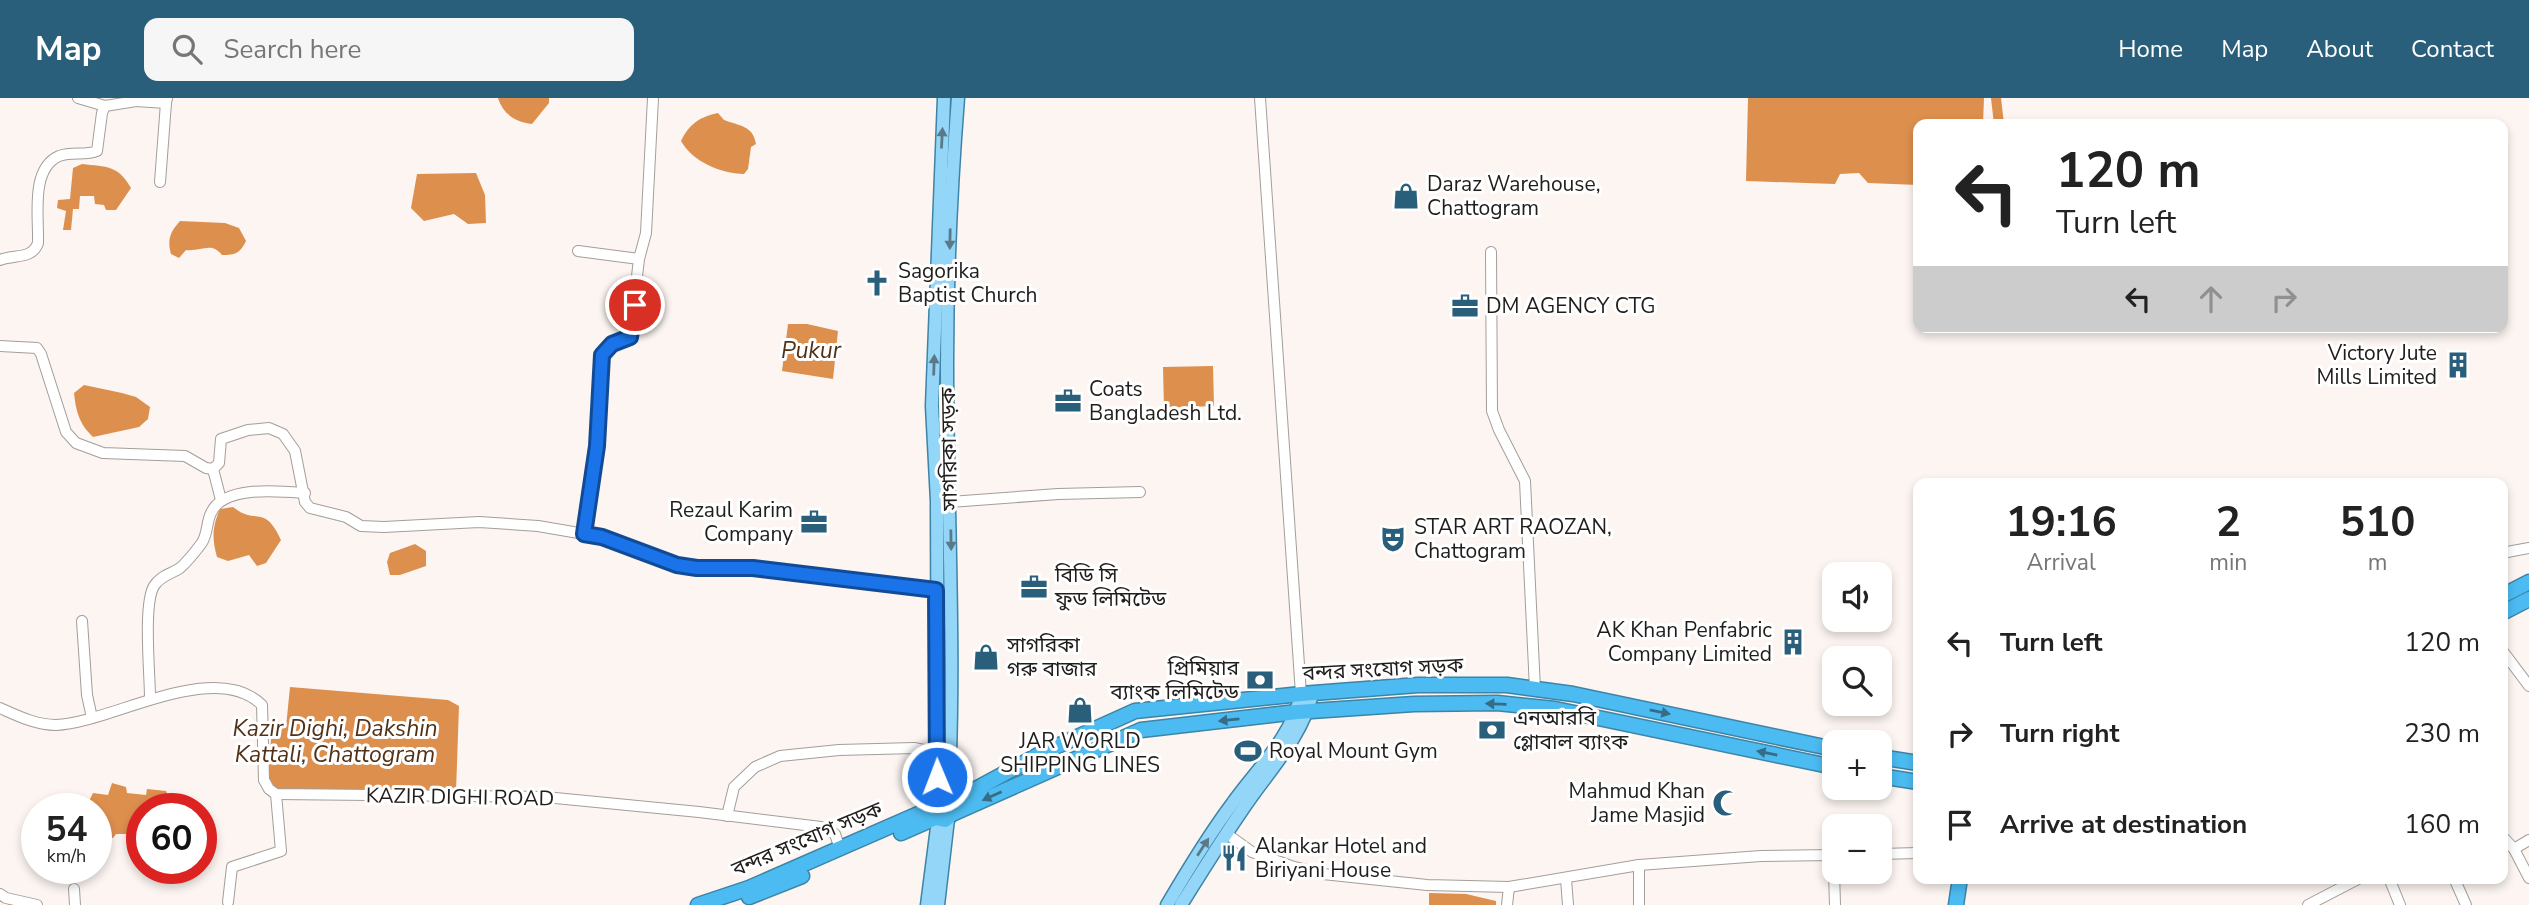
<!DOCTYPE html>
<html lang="en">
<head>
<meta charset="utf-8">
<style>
	:root { --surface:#fff; --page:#f6f6f6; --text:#222; --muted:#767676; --accent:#295f7a }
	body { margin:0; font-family:"Nunito Sans","Noto Sans Bengali",sans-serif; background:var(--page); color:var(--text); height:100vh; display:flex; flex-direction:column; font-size:26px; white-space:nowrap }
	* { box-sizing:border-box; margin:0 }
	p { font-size:23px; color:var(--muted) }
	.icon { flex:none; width:38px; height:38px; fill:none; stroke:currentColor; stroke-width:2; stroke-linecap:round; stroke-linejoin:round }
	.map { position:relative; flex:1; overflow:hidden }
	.drawer { position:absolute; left:1913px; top:380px; width:595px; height:406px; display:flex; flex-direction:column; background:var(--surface); border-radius:14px; box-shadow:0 4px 10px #0003 }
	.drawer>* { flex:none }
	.banner { position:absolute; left:1913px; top:21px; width:595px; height:214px; border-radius:14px; box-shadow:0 4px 10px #0003; background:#fff; color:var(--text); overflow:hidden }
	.controls { position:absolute; left:1822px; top:464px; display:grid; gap:14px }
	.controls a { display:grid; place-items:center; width:70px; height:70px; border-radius:14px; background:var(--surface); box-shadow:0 4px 10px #0003; font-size:35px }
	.speed { position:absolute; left:21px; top:695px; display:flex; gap:14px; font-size:35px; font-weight:700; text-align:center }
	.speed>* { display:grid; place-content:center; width:91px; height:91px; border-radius:50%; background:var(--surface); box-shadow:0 4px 10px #0003; line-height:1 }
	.speed small { font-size:18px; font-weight:400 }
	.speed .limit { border:10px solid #d22; background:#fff; color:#111 }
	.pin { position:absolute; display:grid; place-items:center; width:60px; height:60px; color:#fff; margin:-30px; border:4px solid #fff; border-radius:50%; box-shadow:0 2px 7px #0007 }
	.me { position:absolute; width:77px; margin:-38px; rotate:359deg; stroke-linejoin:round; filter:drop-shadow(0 0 5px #0008) }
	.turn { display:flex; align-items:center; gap:24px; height:147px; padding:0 28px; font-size:32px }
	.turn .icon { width:91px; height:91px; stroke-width:2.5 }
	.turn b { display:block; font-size:49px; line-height:60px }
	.lanes { display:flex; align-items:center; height:66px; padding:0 28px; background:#0003; justify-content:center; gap:35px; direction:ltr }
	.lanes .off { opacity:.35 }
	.eta { display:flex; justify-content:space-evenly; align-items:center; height:119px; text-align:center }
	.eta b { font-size:42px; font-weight:700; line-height:49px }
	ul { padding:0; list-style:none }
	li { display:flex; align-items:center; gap:21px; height:91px; padding:0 28px }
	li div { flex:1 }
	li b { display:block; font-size:26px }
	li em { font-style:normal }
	header { display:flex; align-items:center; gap:42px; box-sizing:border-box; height:98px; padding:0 35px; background:var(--accent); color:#fff }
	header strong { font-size:33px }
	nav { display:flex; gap:38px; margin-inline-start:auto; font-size:24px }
	.search { width:490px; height:63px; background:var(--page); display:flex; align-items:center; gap:18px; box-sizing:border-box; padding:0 24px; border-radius:14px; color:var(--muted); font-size:26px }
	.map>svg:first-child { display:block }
	.water { fill:#dd8f4e }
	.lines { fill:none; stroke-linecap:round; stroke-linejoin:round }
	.stream { stroke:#dd8f4e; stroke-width:3.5 }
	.canal { stroke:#dd8f4e; stroke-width:10 }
	.minor-casing { stroke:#a49e9a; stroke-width:12 }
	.major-casing { stroke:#3d84a6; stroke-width:15 }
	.highway-casing { stroke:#3d84a6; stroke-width:17 }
	.minor { stroke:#fff; stroke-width:10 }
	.major { stroke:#94d6f7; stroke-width:12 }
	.highway { stroke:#4cbbf1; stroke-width:14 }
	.oneway { fill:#5a7a8a }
	.oneway2 { fill:#366c86 }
	.route-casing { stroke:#114b97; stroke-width:18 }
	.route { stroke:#1a73e8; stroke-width:12 }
	.labels { text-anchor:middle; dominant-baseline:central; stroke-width:6; stroke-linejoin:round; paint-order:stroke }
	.poi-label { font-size:21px; fill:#201e1c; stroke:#fff; text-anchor:start }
	.street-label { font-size:21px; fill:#201e1c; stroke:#fff }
	.water-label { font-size:23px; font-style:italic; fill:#523116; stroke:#fff }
</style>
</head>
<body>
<header>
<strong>Map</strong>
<div class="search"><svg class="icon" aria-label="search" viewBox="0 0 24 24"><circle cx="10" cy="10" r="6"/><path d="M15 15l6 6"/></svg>Search here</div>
<nav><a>Home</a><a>Map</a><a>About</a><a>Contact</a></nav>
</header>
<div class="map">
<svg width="2529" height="807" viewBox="0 0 2529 807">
	<rect width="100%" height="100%" fill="#fcf5f1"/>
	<!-- water -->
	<g class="water">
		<path d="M 498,0 L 549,0 L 549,5 L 532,26 C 515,24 503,16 498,0 Z"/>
		<polygon points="1748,0 1984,0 1983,26 1918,26 1918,87 1868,85 1859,75 1840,76 1835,86 1746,83"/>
		<path d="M 718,15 L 724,22 C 739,28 753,27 756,46 L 751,49 L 748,71 L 744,76 C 720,75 693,64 681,43 C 690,25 700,19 718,15 Z"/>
		<path d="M 82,66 C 107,69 118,67 131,90 L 116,112 L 106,112 L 104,107 L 95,106 L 94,98 L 80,98 L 79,111 L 73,111 L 71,132 L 63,132 L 66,113 L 57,110 L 58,102 L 70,101 L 73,70 Z"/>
		<polygon points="476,75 485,97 486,125 468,126 454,116 424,123 411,110 417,76"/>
		<path d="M 180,123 L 225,125 L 239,130 L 246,143 C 240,155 236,157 222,157 C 211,143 201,154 186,152 L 179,160 L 171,156 C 167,142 170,134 180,123 Z"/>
		<polygon points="788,226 807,226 838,233 833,281 782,273"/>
		<polygon points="1213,268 1214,308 1164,310 1163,269"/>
		<path d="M 84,287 L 122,295 L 136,299 L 150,309 L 148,321 L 139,329 L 93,339 C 79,326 76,313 74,295 Z"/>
		<path d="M 233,409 C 256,428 264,405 281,442 L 266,465 L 257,468 L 249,457 L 228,463 L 217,459 C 212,441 212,429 220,411 Z"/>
		<polygon points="415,446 426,453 426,468 400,477 390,477 387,464 390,455"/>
		<polygon points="290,589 448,602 459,608 456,694 277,693 268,680 272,628 286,629"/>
		<polygon points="112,685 126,689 127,695 146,697 147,691 166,693 169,700 164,710 142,710 142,743 137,744 132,736 116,736 113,740 99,737 96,731 96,710 92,710 90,701 93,695 108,697"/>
		<polygon points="1429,795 1466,796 1496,803 1496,807 1429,807"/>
	</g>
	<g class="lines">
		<!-- stream -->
		<polyline class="stream" points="1,802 16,807"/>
		<!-- canal -->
		<polyline class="canal" points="1996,0 1999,26"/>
		<!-- minor casing -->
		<g class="minor-casing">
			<g id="minor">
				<polyline points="78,0 105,8"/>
				<polyline points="1260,0 1301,596"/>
				<polyline points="160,84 166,5"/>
				<polyline points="578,153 639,161 630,239 612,246 602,256 597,348 584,436"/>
				<polyline points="1491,154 1492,313 1499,332 1525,383 1535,591"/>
				<polyline points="639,161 646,135 653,0"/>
				<path d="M 0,162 C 14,156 32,162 38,145 C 39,119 30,71 59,58 C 72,53 85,58 97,53 L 102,15 L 105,8 L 136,3 L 166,5 L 167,0"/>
				<polyline points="0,248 37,250 41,256 66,334 76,345 103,355 185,358 206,370 213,371"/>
				<polyline points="221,402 213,371 219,365 221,341 248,332 269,330 283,336 295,353 305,404 310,410 346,419 361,428 384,429 479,424 538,428 602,439 677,467 697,470 753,470 941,493"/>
				<polyline points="950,404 1058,396 1140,394"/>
				<polyline points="2502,455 2529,450"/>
				<polyline points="82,523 87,597 92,620"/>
				<polyline points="2502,552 2529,588"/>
				<path d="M 150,600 C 150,576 143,506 154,488 C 160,478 171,476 180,470 C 187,464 195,454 201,446 C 208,437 206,425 211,415 C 223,387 280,393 305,395"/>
				<path d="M 0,610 C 18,618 36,627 56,627 C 111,625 214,560 262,607 L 264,682 L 269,691 L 276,696 L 545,699 L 699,714 L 821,729 L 835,736 L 840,751"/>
				<polyline points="727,718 734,689 755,669 780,658 839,652 914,650 943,656"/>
				<polyline points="1227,736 1252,754 1291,768 1323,776 1427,787 1509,789 1639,767 1761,758 1834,757"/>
				<polyline points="2502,738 2514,751 2529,780"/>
				<polyline points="2514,751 2529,742"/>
				<polyline points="1880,756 1918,755"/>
				<polyline points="1834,774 1835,807"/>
				<polyline points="2389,780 2400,807"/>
				<polyline points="2454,780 2466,807"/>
				<polyline points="1566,781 1568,807"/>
				<polyline points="74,791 75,807"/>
				<polyline points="0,796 6,800 37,807"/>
				<polyline points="228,804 232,769 281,753 276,696"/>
				<polyline points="1507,807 1509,789"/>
				<polyline points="1639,807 1639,767"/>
				<polyline points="2308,807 2360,780"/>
			</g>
		</g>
		<!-- major casing -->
		<g class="major-casing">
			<g id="major">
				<polyline points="938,702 937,403 932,308 944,0"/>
				<path d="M 948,703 C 956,557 947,412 947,266 C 947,177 951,89 958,0"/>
				<polyline points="927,807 938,722"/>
				<polyline points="938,807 948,721"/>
				<path d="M 1167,807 C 1187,773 1208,738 1232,706 C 1257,671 1292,639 1301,596"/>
				<path d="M 1181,807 C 1204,770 1227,733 1252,698 C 1275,666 1303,635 1312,596"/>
			</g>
		</g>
		<!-- highway casing -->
		<g class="highway-casing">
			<g id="highway">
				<polyline points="2502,498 2529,484"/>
				<polyline points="2502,515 2529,501"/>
				<polyline points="1880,659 1918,665"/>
				<polyline points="1880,678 1918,684"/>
				<polyline points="950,705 1044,654 1135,613 1301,596 1418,587 1507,587 1573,596 1834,651"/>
				<polyline points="952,716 952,708 948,703 941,701 933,707 931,713 935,720 945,722 952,716 1141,632 1297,614 1414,606 1497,605 1555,611 1834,669"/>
				<polyline points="901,735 935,720"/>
				<polyline points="749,799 802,778"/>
				<polyline points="698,807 749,790 932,710"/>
				<polyline points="1956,807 1960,780"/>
			</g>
		</g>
		<!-- minor -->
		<use href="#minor" class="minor"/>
		<!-- major -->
		<use href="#major" class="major"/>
		<!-- highway -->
		<use href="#highway" class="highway"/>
	</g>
	<!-- one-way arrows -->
	<defs><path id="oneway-solid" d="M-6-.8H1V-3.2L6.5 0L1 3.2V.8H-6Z" transform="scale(1.75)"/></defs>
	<g class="oneway">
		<use href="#oneway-solid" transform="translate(942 40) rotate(-87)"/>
		<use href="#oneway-solid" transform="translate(950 141) rotate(91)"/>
		<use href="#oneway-solid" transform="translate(934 267) rotate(-88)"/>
		<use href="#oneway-solid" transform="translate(951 442) rotate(89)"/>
		<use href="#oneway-solid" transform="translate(1203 749) rotate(-57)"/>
	</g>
	<g class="oneway2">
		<use href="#oneway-solid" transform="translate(1496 606) rotate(-178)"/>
		<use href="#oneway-solid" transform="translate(1660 614) rotate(12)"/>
		<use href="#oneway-solid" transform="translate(1229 622) rotate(174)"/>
		<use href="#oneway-solid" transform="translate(1767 655) rotate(-168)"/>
		<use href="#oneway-solid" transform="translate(992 698) rotate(156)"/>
	</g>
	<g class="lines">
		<!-- route casing -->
		<g class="route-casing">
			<polyline id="route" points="635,207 630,239 612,246 602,257 597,348 584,436 602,439 677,467 697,470 753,470 936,492 937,679"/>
		</g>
		<!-- route -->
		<use href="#route" class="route"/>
	</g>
	<!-- icons -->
	<defs>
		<g id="shop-bare" transform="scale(2.1)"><path d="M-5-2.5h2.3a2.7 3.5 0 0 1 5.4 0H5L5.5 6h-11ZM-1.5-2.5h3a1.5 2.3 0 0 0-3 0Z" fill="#295f7a" stroke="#fff" stroke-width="2.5" paint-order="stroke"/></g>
		<g id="church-bare" transform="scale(2.1)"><path d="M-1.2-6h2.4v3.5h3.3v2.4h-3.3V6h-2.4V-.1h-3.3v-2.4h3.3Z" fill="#295f7a" stroke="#fff" stroke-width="2.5" paint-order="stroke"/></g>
		<g id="office-bare" transform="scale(2.1)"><path d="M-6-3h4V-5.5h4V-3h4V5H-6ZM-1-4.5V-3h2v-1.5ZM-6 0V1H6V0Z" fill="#295f7a" stroke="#fff" stroke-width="2.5" paint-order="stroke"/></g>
		<g id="building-bare" transform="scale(2.1)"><path d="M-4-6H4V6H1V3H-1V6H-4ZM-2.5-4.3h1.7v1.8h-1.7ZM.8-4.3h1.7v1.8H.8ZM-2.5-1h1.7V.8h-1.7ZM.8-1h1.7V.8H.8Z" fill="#295f7a" stroke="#fff" stroke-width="2.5" paint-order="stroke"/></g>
		<g id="theatre-bare" transform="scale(2.1)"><path d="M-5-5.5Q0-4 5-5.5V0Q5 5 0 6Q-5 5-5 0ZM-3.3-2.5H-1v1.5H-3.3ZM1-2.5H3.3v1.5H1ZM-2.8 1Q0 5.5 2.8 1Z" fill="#295f7a" stroke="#fff" stroke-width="2.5" paint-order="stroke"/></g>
		<g id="bank-bare" transform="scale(2.1)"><path d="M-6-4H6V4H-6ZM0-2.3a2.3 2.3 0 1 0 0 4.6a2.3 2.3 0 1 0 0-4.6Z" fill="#295f7a" stroke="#fff" stroke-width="2.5" paint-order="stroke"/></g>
		<g id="stadium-bare" transform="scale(2.1)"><path d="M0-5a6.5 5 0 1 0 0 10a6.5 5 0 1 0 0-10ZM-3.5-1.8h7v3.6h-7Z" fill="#295f7a" stroke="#fff" stroke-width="2.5" paint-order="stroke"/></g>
		<g id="mosque-bare" transform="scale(2.1)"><path d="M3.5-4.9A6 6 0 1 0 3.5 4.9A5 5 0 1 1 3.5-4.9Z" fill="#295f7a" stroke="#fff" stroke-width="2.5" paint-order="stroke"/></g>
		<g id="restaurant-bare" transform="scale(2.1)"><path d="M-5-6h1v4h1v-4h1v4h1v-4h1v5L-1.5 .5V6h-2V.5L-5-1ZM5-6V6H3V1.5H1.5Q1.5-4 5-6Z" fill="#295f7a" stroke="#fff" stroke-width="2.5" paint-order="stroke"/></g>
	</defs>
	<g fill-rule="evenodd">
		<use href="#shop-bare" x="1406" y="98"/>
		<use href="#church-bare" x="877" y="185"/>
		<use href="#office-bare" x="1465" y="208"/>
		<use href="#building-bare" x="2458" y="267"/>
		<use href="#office-bare" x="1068" y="303"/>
		<use href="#office-bare" x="814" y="424"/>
		<use href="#theatre-bare" x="1393" y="441"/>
		<use href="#office-bare" x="1034" y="489"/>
		<use href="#building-bare" x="1793" y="544"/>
		<use href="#shop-bare" x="986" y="559"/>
		<use href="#bank-bare" x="1260" y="582"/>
		<use href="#shop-bare" x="1080" y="612"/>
		<use href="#bank-bare" x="1492" y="632"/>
		<use href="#stadium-bare" x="1248" y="653"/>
		<use href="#mosque-bare" x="1726" y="705"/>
		<use href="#restaurant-bare" x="1234" y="760"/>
	</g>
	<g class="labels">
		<!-- poi labels -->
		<g class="poi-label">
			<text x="1427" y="86">Daraz Warehouse,<tspan x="1427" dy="24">Chattogram</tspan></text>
			<text x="898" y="173">Sagorika<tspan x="898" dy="24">Baptist Church</tspan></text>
			<text x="1486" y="208">DM AGENCY CTG</text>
			<text x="2437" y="255" text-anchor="end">Victory Jute<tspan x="2437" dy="24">Mills Limited</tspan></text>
			<text x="1089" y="291">Coats<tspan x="1089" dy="24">Bangladesh Ltd.</tspan></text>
			<text x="793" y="412" text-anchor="end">Rezaul Karim<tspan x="793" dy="24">Company</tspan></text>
			<text x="1414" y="429">STAR ART RAOZAN,<tspan x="1414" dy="24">Chattogram</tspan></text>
			<text x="1055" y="477">বিডি সি<tspan x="1055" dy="24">ফুড লিমিটেড</tspan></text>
			<text x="1772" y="532" text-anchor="end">AK Khan Penfabric<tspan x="1772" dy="24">Company Limited</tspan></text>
			<text x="1007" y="547">সাগরিকা<tspan x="1007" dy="24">গরু বাজার</tspan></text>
			<text x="1239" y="570" text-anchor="end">প্রিমিয়ার<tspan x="1239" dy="24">ব্যাংক লিমিটেড</tspan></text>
			<text x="1513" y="620">এনআরবি<tspan x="1513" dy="24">গ্লোবাল ব্যাংক</tspan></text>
			<text x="1080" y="643" text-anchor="middle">JAR WORLD<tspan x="1080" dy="24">SHIPPING LINES</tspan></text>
			<text x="1269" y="653">Royal Mount Gym</text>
			<text x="1705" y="693" text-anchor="end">Mahmud Khan<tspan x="1705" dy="24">Jame Masjid</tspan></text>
			<text x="1255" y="748">Alankar Hotel and<tspan x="1255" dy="24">Biriyani House</tspan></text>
		</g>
		<!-- street labels -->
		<g class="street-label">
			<text transform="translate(949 351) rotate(-91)">সাগরিকা সড়ক</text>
			<text transform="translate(1383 571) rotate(-3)">বন্দর সংযোগ সড়ক</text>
			<text transform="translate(460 699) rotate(1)">KAZIR DIGHI ROAD</text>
			<text transform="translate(807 741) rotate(-23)">বন্দর সংযোগ সড়ক</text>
		</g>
		<!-- water labels -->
		<g class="water-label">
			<text x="811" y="252">Pukur</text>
			<text x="335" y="630">Kazir Dighi, Dakshin<tspan x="335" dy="26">Kattali, Chattogram</tspan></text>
		</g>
	</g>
</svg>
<div class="controls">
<a><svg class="icon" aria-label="sound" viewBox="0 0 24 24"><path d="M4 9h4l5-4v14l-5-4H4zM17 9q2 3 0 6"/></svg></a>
<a><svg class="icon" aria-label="search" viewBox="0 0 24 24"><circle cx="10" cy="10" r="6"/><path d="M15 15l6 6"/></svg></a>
<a>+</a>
<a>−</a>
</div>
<div class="speed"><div>54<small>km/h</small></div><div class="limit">60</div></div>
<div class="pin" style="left:635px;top:207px;background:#d93025"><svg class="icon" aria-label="arrive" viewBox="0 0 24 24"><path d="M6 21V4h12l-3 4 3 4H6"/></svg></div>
<svg class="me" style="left:937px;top:679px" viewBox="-20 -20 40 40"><circle r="17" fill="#1a73e8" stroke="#fff" stroke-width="3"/><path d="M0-11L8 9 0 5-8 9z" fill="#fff"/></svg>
<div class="banner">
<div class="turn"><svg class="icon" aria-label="left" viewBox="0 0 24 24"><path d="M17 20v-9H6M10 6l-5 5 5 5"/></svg><div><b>120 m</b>Turn left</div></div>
<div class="lanes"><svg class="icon" aria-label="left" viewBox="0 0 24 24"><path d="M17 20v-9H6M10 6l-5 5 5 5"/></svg><svg class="icon off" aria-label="ahead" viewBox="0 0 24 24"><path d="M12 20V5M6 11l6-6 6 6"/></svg><svg class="icon off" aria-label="right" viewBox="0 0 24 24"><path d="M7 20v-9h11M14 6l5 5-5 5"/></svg></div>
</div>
<section class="drawer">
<div class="eta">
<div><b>19:16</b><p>Arrival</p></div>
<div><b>2</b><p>min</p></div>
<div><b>510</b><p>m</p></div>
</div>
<ul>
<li><svg class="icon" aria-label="left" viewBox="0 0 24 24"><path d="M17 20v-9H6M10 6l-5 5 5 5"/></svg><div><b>Turn left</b></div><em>120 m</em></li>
<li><svg class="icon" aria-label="right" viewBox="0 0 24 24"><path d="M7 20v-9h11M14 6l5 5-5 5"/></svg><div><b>Turn right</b></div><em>230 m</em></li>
<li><svg class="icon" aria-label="arrive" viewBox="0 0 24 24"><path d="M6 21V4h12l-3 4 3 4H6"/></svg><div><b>Arrive at destination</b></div><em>160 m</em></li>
</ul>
</section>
</div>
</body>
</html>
